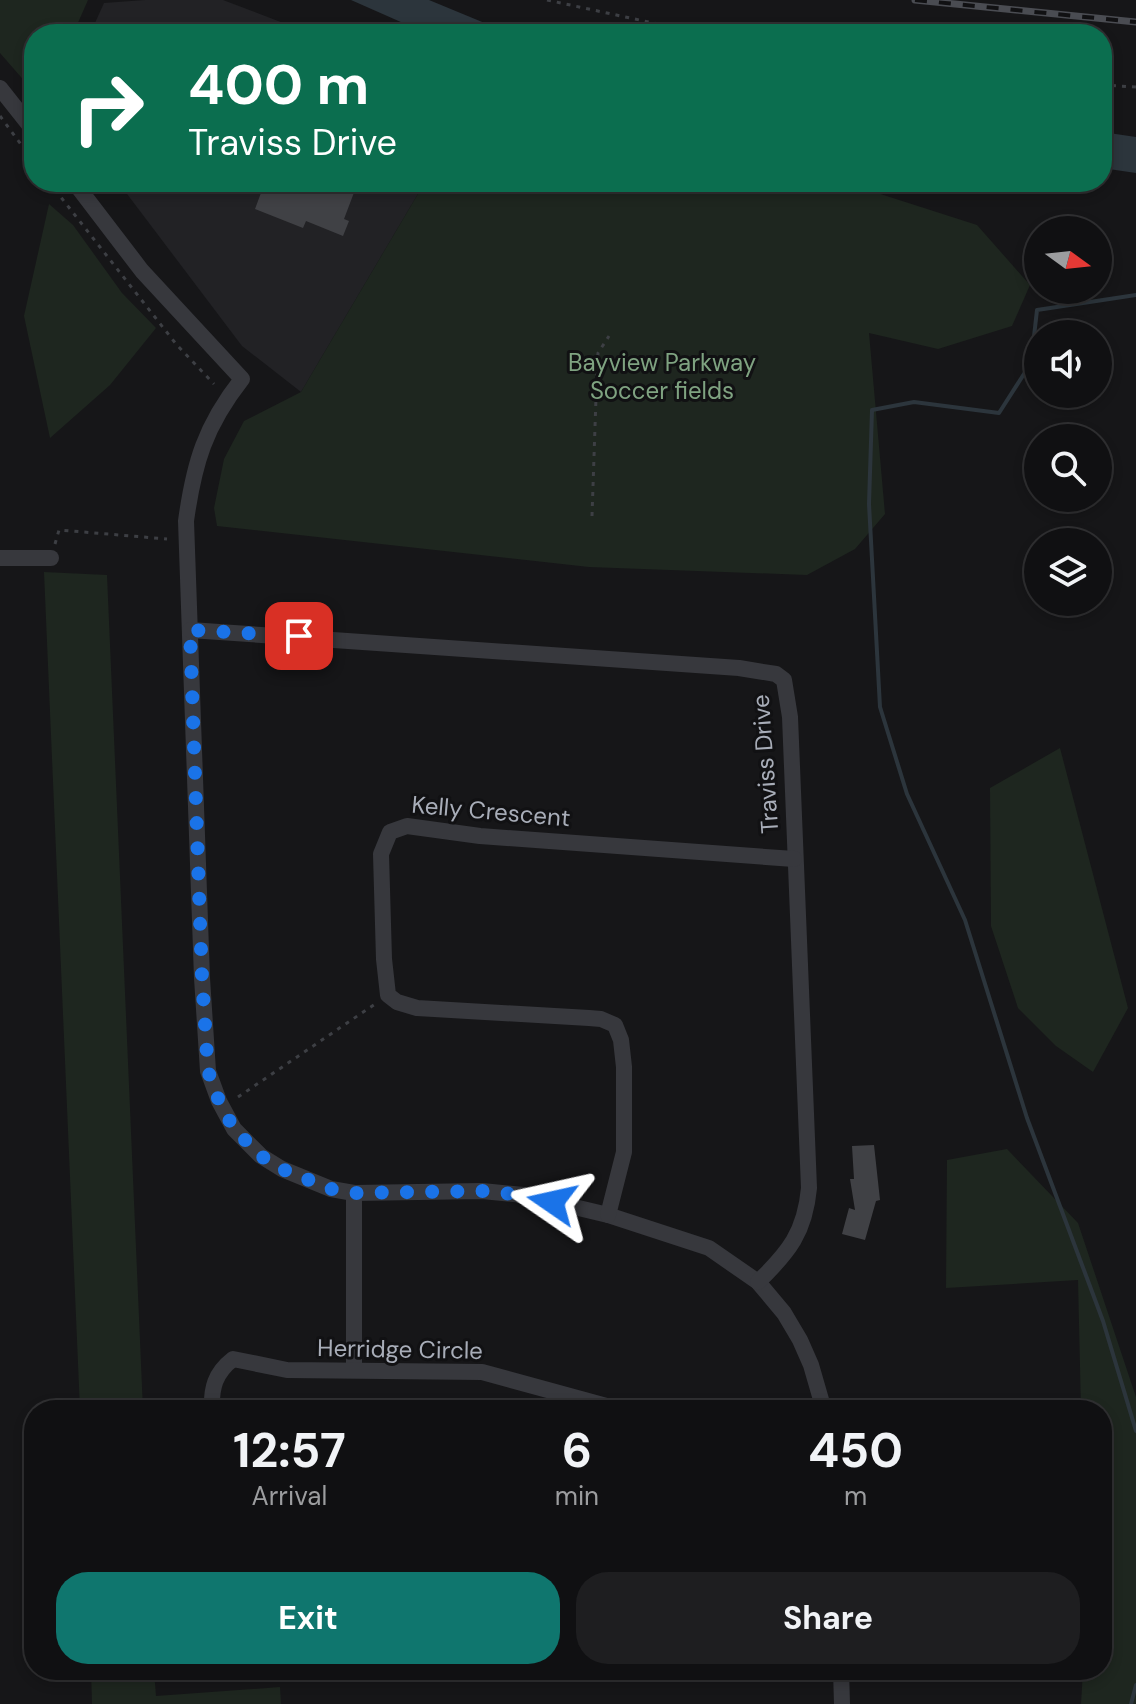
<!DOCTYPE html>
<html lang="en">
<head>
<meta charset="utf-8">
<style>
	:root { --surface:#101012; --page:#1e1e20; --text:#f1f3f6; --muted:#9c9d9f; --line:#303032; --accent:#0f766e }
	body { margin:0; font-family:"DM Sans",sans-serif; background:var(--page); color:var(--text); height:100vh; display:flex; flex-direction:column; font-size:30px; white-space:nowrap }
	* { box-sizing:border-box; margin:0 }
	p { font-size:26px; color:var(--muted) }
	.icon { flex:none; width:44px; height:44px; fill:none; stroke:currentColor; stroke-width:2; stroke-linecap:round; stroke-linejoin:round }
	.map { position:relative; flex:1; overflow:hidden }
	.panel { position:absolute; left:24px; top:1400px; width:1088px; height:280px; display:flex; flex-direction:column; background:var(--surface); border-radius:32px; box-shadow:0 4px 12px #0003,0 0 0 2px var(--line) }
	.panel>* { flex:none }
	.top-card { position:absolute; left:24px; top:24px; width:1088px; height:168px; border-radius:32px; box-shadow:0 4px 12px #0003,0 0 0 2px var(--line); background:#0b6e4f; color:#fff; overflow:hidden }
	.needle { width:52px; rotate:105deg }
	.controls { position:absolute; left:1024px; top:216px; display:grid; gap:16px }
	.controls a { display:grid; place-items:center; width:88px; height:88px; border-radius:50%; background:var(--surface); box-shadow:0 4px 12px #0003,0 0 0 2px var(--line); font-size:40px }
	.pin { position:absolute; display:grid; place-items:center; width:68px; height:68px; color:#fff; margin:-34px; border-radius:16px; box-shadow:0 4px 12px #0006 }
	.me { position:absolute; width:88px; margin:-44px; rotate:281deg; stroke-linejoin:round; filter:drop-shadow(0 0 6px #0008) }
	.turn { display:flex; align-items:center; gap:28px; height:168px; padding:0 32px; font-size:36px }
	.turn .icon { width:104px; height:104px; stroke-width:2.5 }
	.turn b { display:block; font-size:56px; line-height:68px }
	.eta { display:flex; justify-content:space-evenly; align-items:center; height:136px; text-align:center }
	.eta b { font-size:48px; font-weight:700; line-height:56px }
	.cta { display:flex; gap:16px; margin-top:auto; padding:16px 32px }
	.cta a { flex:1; height:92px; border-radius:32px; background:var(--accent); color:#fff; font-size:32px; font-weight:700; line-height:92px; text-align:center }
	.cta a+a { background:var(--page); color:var(--text) }
	.map>svg:first-child { display:block }
	.built { fill:#222225 }
	.green { fill:#1e261f }
	.water { fill:#2c353c }
	.lines { fill:none; stroke-linecap:round; stroke-linejoin:round }
	.stream { stroke:#2c353c; stroke-width:4 }
	.building { fill:#404145 }
	.path { stroke:#3d3f44; stroke-width:3; stroke-dasharray:4 6; stroke-linecap:butt }
	.street { stroke:#37383d; stroke-width:16 }
	.rail-casing { stroke:#4a4c52; stroke-width:7 }
	.rail { stroke:#111113; stroke-width:4; stroke-dasharray:12; stroke-linecap:butt }
	.route { stroke:#1a73e8; stroke-width:14; stroke-dasharray:0 25.2 }
	.labels { text-anchor:middle; dominant-baseline:central; stroke-width:6; stroke-linejoin:round; paint-order:stroke }
	.park-label { font-size:24px; fill:#7fa381; stroke:#111113 }
	.street-label { font-size:24px; fill:#a8adb8; stroke:#111113 }
</style>
</head>
<body>
<div class="map">
<svg width="1136" height="1704" viewBox="0 0 1136 1704">
	<rect width="100%" height="100%" fill="#161618"/>
	<!-- built -->
	<g class="built">
		<polygon points="145,0 223,0 312,34 90,34 104,3"/>
		<polygon points="118,182 425,182 301,392 242,346"/>
	</g>
	<!-- green -->
	<g class="green">
		<polygon points="0,0 88,0 73,34 34,34 34,92 0,53"/>
		<polygon points="425,182 868,182 868,190 977,225 1030,285 1012,326 938,349 869,333 885,514 855,549 807,575 589,567 217,526 214,508 224,459 244,421 301,392"/>
		<polygon points="49,204 73,225 122,293 156,328 110,385 50,438 24,316"/>
		<polygon points="44,572 107,575 143,1410 80,1410"/>
		<polygon points="1060,748 1128,1008 1093,1072 1056,1046 1018,1008 991,926 990,788"/>
		<polygon points="1007,1149 1078,1223 1136,1397 1136,1704 1081,1704 1083,1670 1102,1670 1102,1410 1081,1410 1078,1280 946,1288 947,1160"/>
		<polygon points="91,1670 154,1670 156,1696 280,1687 281,1704 92,1704"/>
	</g>
	<!-- water -->
	<g class="water">
		<polygon points="351,0 429,0 511,34 428,34"/>
		<polygon points="1102,132 1136,137 1136,173 1102,168"/>
	</g>
	<g class="lines">
		<!-- stream -->
		<g class="stream">
			<polyline points="1136,295 1037,310 1031,363 999,413 914,402 872,410 869,504 880,707 907,794 965,920 1027,1118 1103,1321 1136,1431"/>
			<polyline points="1131,1704 1136,1685"/>
		</g>
	</g>
	<!-- building -->
	<g class="building">
		<polygon points="265,182 358,182 344,219 349,221 343,236 306,221 303,228 255,209"/>
		<polygon points="874,1145 880,1200 876,1201 865,1240 842,1234 849,1208 855,1210 850,1179 854,1179 852,1146"/>
	</g>
	<g class="lines">
		<!-- path -->
		<g class="path">
			<polyline points="547,0 704,34"/>
			<polyline points="1102,85 1136,87"/>
			<polyline points="0,116 34,162"/>
			<polyline points="49,182 176,344 214,384"/>
			<polyline points="592,516 597,368 598,353 609,336"/>
			<polyline points="55,544 59,530 167,539"/>
			<polyline points="238,1097 375,1004"/>
		</g>
		<!-- street -->
		<g class="street">
			<polyline points="0,88 34,131"/>
			<path d="M 74,182 L 142,271 L 242,379 C 205,426 194,463 186,521 L 202,978 L 208,1071 L 219,1101 L 234,1129 L 261,1156 L 282,1169 L 331,1189 L 354,1193 L 482,1191 L 524,1195 L 608,1215 L 709,1248 L 758,1282 L 784,1313 L 800,1340 L 811,1365 L 824,1410"/>
			<polyline points="0,558 51,558"/>
			<path d="M 190,630 L 739,668 L 776,674 L 784,680 L 790,717 L 809,1188 C 805,1232 789,1252 758,1282"/>
			<polyline points="354,1193 354,1370"/>
			<polyline points="608,1215 624,1152 624,1067 621,1040 615,1025 601,1019 589,1018 417,1008 397,1002 388,995 384,959 381,854 390,832 407,826 480,836 794,859"/>
			<path d="M 212,1410 C 211,1388 215,1373 233,1359 L 287,1370 L 482,1372 L 621,1410"/>
			<polyline points="841,1670 842,1704"/>
		</g>
		<!-- rail casing -->
		<g class="rail-casing">
			<polyline id="rail" points="915,0 1136,22"/>
		</g>
		<!-- rail -->
		<use href="#rail" class="rail"/>
	</g>
	<g class="lines">
		<!-- route -->
		<polyline class="route" points="299,636 190,630 202,978 208,1071 219,1101 234,1129 261,1156 282,1169 331,1189 354,1193 482,1191 524,1195 552,1202"/>
	</g>
	<g class="labels">
		<!-- park labels -->
		<g class="park-label">
			<text x="662" y="362">Bayview Parkway<tspan x="662" dy="28">Soccer fields</tspan></text>
		</g>
		<!-- street labels -->
		<g class="street-label">
			<text transform="translate(765 764) rotate(-94)">Traviss Drive</text>
			<text transform="translate(491 811) rotate(5)">Kelly Crescent</text>
			<text transform="translate(400 1349) rotate(1)">Herridge Circle</text>
		</g>
	</g>
</svg>
<div class="controls">
<a><svg class="needle" viewBox="-14 -14 28 28"><path d="M0-13l5 13h-10z" fill="#e53935"/><path d="M0 13l5-13h-10z" fill="#9c9d9f"/></svg></a>
<a><svg class="icon" aria-label="sound" viewBox="0 0 24 24"><path d="M4 9h4l5-4v14l-5-4H4zM17 9q2 3 0 6"/></svg></a>
<a><svg class="icon" aria-label="search" viewBox="0 0 24 24"><circle cx="10" cy="10" r="6"/><path d="M15 15l6 6"/></svg></a>
<a><svg class="icon" aria-label="layers" viewBox="0 0 24 24"><path d="M12 4l9 5-9 5-9-5zM3 14l9 5 9-5"/></svg></a>
</div>
<div class="pin" style="left:299px;top:636px;background:#d93025"><svg class="icon" aria-label="arrive" viewBox="0 0 24 24"><path d="M6 21V4h12l-3 4 3 4H6"/></svg></div>
<svg class="me" style="left:552px;top:1202px" viewBox="-20 -20 40 40"><path d="M0-17L14 15 0 8-14 15z" fill="#1a73e8" stroke="#fff" stroke-width="4"/></svg>
<div class="top-card">
<div class="turn"><svg class="icon" aria-label="right" viewBox="0 0 24 24"><path d="M7 20v-9h11M14 6l5 5-5 5"/></svg><div><b>400 m</b>Traviss Drive</div></div>
</div>
<section class="panel">
<div class="eta">
<div><b>12:57</b><p>Arrival</p></div>
<div><b>6</b><p>min</p></div>
<div><b>450</b><p>m</p></div>
</div>
<div class="cta"><a>Exit</a><a>Share</a></div>
</section>
</div>
</body>
</html>
